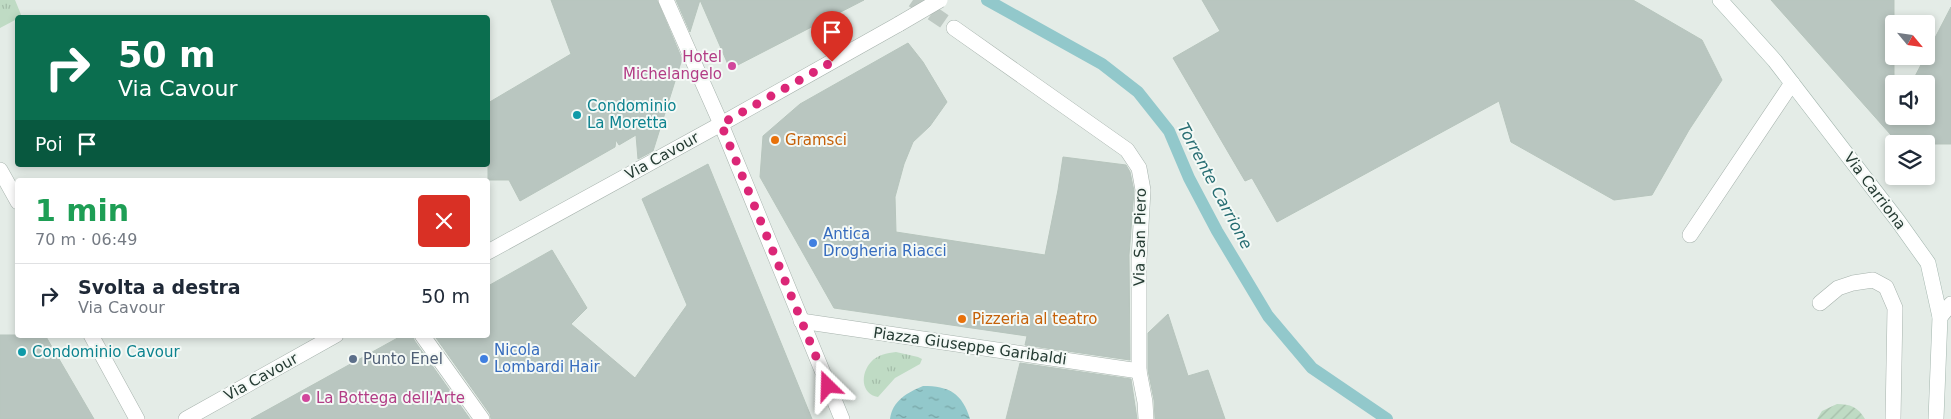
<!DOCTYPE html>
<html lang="it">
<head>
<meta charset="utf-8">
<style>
	:root { --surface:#fff; --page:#f6f6f7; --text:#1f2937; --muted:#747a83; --line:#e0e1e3 }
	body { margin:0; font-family:"DejaVu Sans",sans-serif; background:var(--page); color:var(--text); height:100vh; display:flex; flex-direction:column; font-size:19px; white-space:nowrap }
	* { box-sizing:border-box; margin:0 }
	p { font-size:16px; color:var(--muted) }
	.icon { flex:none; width:28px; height:28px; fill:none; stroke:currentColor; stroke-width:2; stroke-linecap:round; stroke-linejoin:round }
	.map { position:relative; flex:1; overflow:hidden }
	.panel { position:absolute; left:15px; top:178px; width:475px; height:160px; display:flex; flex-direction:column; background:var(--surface); border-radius:5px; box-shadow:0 2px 8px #0003 }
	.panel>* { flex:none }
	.hud { position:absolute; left:15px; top:15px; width:475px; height:152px; border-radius:5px; box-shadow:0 2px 8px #0003; background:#0b6e4f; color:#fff; overflow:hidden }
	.needle { width:32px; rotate:119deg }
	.buttons { position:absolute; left:1885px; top:15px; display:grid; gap:10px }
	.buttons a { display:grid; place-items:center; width:50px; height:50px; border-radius:5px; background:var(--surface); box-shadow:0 2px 8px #0003; font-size:25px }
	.pin { position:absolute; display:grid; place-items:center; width:42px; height:42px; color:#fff; margin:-51px -21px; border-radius:50% 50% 50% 0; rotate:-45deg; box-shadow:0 0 5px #0007 }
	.pin .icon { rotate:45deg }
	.me { position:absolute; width:55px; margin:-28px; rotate:338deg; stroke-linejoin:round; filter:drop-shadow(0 0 4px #0008) }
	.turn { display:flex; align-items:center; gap:18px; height:105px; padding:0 20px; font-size:22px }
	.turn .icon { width:65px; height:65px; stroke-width:2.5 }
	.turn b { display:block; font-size:35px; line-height:42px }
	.then { display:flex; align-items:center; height:48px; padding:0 20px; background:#0003; gap:10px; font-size:19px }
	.round { display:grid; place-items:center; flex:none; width:52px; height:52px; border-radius:5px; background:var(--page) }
	.summary { display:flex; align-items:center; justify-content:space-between; height:85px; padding:0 20px }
	h1 { font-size:30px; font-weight:700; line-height:38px; color:#1e9e55 }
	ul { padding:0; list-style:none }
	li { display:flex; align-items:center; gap:15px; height:65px; padding:0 20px; border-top:1px solid var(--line) }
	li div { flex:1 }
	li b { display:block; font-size:19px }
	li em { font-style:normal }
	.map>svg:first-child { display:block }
	.grass { fill:url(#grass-tufts) }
	.garden { fill:url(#garden-furrows) }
	.water { fill:url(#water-ripples) }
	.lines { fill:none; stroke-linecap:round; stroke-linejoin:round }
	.stream { stroke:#92c8cb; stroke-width:12 }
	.building { fill:#b9c6c0; stroke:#b7c5bd }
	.street-tunnel { stroke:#bec9c3; stroke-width:15; stroke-dasharray:15 8; stroke-linecap:butt }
	.lane-casing { stroke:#a7b3ad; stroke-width:16 }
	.street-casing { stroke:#a7b3ad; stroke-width:16 }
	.secondary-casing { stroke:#a3b6ae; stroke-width:16 }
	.lane { stroke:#fff; stroke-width:15 }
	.street { stroke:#fff; stroke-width:15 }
	.secondary { stroke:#fff; stroke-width:15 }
	.street-bridge-casing { stroke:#a7b3ad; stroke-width:16; stroke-linecap:butt }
	.street-bridge { stroke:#fff; stroke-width:15 }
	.route { stroke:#db2777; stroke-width:9; stroke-dasharray:0 16.2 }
	.hotel-dot { fill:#d1479c; stroke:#f4f9f6; stroke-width:2 }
	.culture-dot { fill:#0f9aa8; stroke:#f4f9f6; stroke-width:2 }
	.food-dot { fill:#e8710a; stroke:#f4f9f6; stroke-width:2 }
	.shop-dot { fill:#3f7fe0; stroke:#f4f9f6; stroke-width:2 }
	.service-dot { fill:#5c6f8a; stroke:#f4f9f6; stroke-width:2 }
	.labels { text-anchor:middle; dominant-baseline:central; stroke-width:4; stroke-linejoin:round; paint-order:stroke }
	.hotel-label { font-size:15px; fill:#b23c85; stroke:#f4f9f6; text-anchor:end }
	.culture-label { font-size:15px; fill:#0d838f; stroke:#f4f9f6; text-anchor:start }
	.food-label { font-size:15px; fill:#c56008; stroke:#f4f9f6; text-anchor:start }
	.street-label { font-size:15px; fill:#253b33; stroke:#f4f9f6 }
	.shop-label { font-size:15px; fill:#366cbe; stroke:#f4f9f6; text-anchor:start }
	.service-label { font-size:15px; fill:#4e5e75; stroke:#f4f9f6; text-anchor:start }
	.water-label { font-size:16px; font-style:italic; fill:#256c71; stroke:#f4f9f6 }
</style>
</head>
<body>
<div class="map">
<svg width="1951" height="419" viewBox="0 0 1951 419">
	<defs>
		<pattern id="grass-tufts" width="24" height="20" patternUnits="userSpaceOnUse" patternTransform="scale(1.25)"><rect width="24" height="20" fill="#bfdbc4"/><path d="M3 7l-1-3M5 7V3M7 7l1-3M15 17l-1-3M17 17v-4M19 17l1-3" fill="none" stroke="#a4bda9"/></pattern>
		<pattern id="garden-furrows" width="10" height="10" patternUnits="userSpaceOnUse" patternTransform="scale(1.25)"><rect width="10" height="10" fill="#bfdbc4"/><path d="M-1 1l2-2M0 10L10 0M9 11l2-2" fill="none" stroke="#a4bda9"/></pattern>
		<pattern id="water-ripples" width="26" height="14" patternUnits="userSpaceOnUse" patternTransform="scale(1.25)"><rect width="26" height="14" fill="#92c8cb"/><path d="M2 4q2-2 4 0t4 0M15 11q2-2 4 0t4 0" fill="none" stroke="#77a4a5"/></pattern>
	</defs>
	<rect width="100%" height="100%" fill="#e4ece7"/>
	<!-- grass -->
	<g class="grass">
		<polygon points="0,0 15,0 22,17 18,18 17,19 0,28"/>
		<path d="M 896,352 L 918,357 L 922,359 L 920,364 L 895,378 L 878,397 C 861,394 860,374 871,362 C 877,355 887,353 896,352 Z"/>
	</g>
	<!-- garden -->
	<path class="garden" d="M 1837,404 C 1850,404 1858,407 1865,419 L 1817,419 L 1822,411 Z"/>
	<!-- water -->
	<path class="water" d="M 923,386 C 949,386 962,393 970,419 L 890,419 C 892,401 908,392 923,386 Z"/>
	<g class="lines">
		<!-- stream -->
		<polyline class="stream" points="987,0 1102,64 1138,92 1169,131 1189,178 1217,231 1268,316 1312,368 1387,419"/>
	</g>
	<!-- building -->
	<g class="building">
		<polygon points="551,0 657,0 682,59 653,151 638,159 636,135 619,145 616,140 615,147 520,201 509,180 488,180 488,103 571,54"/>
		<polygon points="676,0 700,0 690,32"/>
		<polygon points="700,0 864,0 730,69"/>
		<polygon points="1202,0 1633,0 1702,40 1722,80 1689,130 1652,195 1614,200 1511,142 1499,101 1277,222 1252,178 1245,181 1173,58 1220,31"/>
		<polygon points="1771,0 1894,0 1894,117 1926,116 1926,84 1911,84 1951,7 1951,144 1899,144"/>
		<polygon points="908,43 923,62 947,102 930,126 913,142 904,164 895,197 896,232 1045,255 1058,190 1063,157 1126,165 1130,172 1134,191 1129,255 1130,360 1025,345 1027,336 834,308 760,177 763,136 800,104"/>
		<polygon points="708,164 812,419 491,419 490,414 434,335 488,335 488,286 552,250 587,308 571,324 635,378 687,305 642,199"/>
		<polygon points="1168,314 1188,376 1208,370 1225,419 1155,419 1154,400 1148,370 1148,333"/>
		<polygon points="0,335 45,335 94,419 0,419"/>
		<polygon points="403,335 413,335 414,340 470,419 251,419"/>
		<polygon points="1020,363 1131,379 1137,419 1006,419"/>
	</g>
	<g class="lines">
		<!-- street-tunnel -->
		<polyline class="street-tunnel" points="913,0 954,28"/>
		<!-- lane casing -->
		<g class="lane-casing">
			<g id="lane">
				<polyline points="1690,235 1792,83"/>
				<polyline points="1820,303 1838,288 1853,283 1873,280 1886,287 1895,308 1893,419"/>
			</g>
		</g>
		<!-- street casing -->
		<g class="street-casing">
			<g id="street">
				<polyline points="666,0 721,124 842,419"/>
				<polyline points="954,28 1127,150 1139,168 1143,190 1139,260 1139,371 1145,402 1146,419"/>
				<polyline points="0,170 18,202"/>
				<polyline points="488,252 721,124 899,24"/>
				<polyline points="1940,317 1951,304"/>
				<polyline points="801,321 1139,371"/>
				<polyline points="91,335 137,419"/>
				<polyline points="422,335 482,419"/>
				<polyline points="186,419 336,335"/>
			</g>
		</g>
		<!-- secondary casing -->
		<g class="secondary-casing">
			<polyline id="secondary" points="1720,0 1775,61 1898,221 1928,263 1940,317 1936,419"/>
		</g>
		<!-- lane -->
		<use href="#lane" class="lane"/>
		<!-- street -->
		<use href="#street" class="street"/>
		<!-- secondary -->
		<use href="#secondary" class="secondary"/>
		<!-- street-bridge casing -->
		<g class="street-bridge-casing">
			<polyline id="street-bridge" points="899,24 940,0"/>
		</g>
		<!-- street-bridge -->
		<use href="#street-bridge" class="street-bridge"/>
	</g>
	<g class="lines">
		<!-- route -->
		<polyline class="route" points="828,386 721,124 832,62"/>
	</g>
	<!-- markers -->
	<g class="hotel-dot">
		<circle cx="732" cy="66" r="5"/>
		<circle cx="306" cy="398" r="5"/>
	</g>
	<g class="culture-dot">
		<circle cx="577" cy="115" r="5"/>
		<circle cx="22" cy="352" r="5"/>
	</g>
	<g class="food-dot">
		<circle cx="775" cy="140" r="5"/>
		<circle cx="962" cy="319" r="5"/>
	</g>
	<g class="shop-dot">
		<circle cx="813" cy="243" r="5"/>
		<circle cx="484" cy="359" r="5"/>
	</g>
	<circle class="service-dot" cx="353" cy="359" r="5"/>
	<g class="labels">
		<!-- hotel labels -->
		<g class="hotel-label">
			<text x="722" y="57">Hotel<tspan x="722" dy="17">Michelangelo</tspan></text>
			<text x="316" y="398" text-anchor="start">La Bottega dell'Arte</text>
		</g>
		<!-- culture labels -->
		<g class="culture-label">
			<text x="587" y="106">Condominio<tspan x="587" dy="17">La Moretta</tspan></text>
			<text x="32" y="352">Condominio Cavour</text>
		</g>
		<!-- food labels -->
		<g class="food-label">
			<text x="785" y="140">Gramsci</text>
			<text x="972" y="319">Pizzeria al teatro</text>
		</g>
		<!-- street labels -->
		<g class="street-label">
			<text transform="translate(662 156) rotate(-29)">Via Cavour</text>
			<text transform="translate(1875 191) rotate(53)">Via Carriona</text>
			<text transform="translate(1140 237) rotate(-89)">Via San Piero</text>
			<text transform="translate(970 346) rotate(8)">Piazza Giuseppe Garibaldi</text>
			<text transform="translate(261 377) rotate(-29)">Via Cavour</text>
		</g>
		<!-- shop labels -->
		<g class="shop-label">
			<text x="823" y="234">Antica<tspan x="823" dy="17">Drogheria Riacci</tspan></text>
			<text x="494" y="350">Nicola<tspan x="494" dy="17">Lombardi Hair</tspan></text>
		</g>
		<!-- service labels -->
		<g class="service-label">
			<text x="363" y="359">Punto Enel</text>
		</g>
		<!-- water labels -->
		<g class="water-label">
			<text transform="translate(1215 186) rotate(62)">Torrente Carrione</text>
		</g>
	</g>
</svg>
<div class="buttons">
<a><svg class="needle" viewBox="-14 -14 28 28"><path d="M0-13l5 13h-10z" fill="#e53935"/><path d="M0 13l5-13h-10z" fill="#747a83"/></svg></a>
<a><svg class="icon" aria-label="sound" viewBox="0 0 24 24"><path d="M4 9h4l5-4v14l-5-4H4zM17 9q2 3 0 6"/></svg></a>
<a><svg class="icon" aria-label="layers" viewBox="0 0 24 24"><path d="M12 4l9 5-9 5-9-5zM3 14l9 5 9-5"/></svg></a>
</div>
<div class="pin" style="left:832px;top:62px;background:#d93025"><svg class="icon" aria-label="arrive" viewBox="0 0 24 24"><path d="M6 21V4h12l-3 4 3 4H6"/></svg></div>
<svg class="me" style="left:828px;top:386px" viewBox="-20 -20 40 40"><path d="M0-17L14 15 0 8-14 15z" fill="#db2777" stroke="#fff" stroke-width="4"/></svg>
<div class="hud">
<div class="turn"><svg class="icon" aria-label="right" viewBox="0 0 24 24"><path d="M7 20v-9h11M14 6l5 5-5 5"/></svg><div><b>50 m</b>Via Cavour</div></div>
<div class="then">Poi<svg class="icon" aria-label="arrive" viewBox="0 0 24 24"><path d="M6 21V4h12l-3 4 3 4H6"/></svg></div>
</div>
<section class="panel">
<div class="summary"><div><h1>1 min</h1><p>70 m · 06:49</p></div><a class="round" style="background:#d93025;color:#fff"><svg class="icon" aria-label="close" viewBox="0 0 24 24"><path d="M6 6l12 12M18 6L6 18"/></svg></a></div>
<ul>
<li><svg class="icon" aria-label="right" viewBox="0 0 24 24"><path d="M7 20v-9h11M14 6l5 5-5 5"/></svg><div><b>Svolta a destra</b><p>Via Cavour</p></div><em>50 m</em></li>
</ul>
</section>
</div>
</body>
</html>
